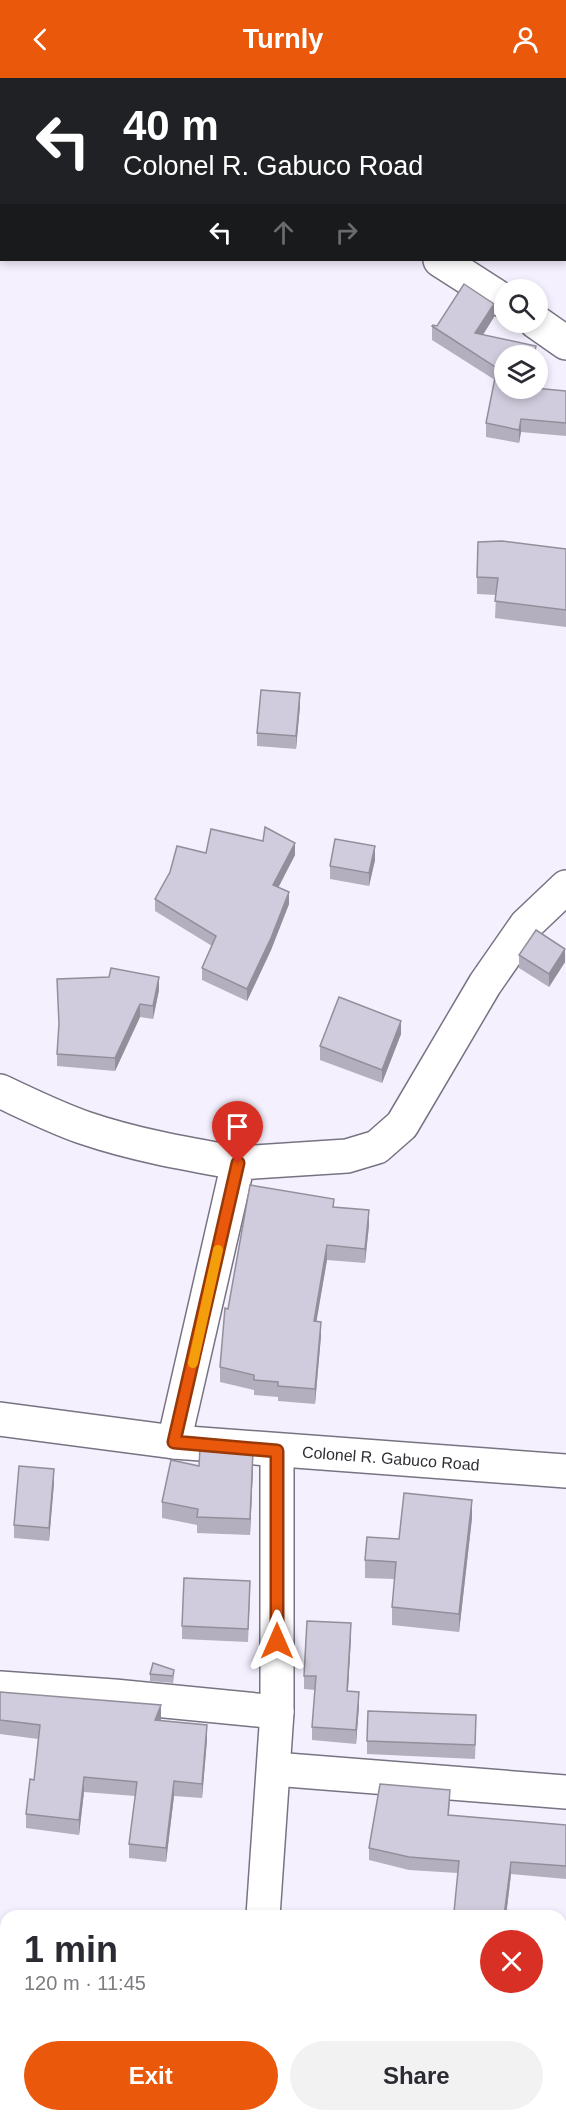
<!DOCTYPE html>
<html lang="en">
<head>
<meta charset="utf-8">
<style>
	:root { --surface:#fff; --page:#f2f2f3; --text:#2b2b33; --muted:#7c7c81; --accent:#ea580c }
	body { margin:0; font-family:Helvetica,sans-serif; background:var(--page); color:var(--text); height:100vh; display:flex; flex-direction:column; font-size:22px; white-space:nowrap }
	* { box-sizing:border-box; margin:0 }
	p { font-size:20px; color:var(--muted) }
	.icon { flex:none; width:33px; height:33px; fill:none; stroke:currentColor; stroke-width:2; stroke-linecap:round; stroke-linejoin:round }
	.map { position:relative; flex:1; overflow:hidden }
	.panel { position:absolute; left:0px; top:1832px; width:567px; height:212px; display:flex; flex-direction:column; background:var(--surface); border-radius:18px 18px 0 0; box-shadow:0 3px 9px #0003 }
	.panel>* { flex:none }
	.guide { position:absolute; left:0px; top:0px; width:567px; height:183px; box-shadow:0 3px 9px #0003; background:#202124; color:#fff; overflow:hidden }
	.tools { position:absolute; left:494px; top:201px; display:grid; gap:12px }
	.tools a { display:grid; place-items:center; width:54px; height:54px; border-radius:50%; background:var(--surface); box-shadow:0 3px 9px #0003; font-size:30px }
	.pin { position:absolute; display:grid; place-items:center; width:51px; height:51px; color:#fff; margin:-62px -26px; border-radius:50% 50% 50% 0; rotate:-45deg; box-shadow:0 0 6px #0007 }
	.pin .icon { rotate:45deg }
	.me { position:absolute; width:66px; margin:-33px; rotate:0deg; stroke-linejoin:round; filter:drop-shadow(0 0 4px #0008) }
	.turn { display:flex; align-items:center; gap:21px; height:126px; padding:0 24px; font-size:27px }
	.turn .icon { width:78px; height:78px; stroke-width:2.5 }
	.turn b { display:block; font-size:42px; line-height:51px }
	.lanes { display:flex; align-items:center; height:57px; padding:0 24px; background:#0003; justify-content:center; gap:30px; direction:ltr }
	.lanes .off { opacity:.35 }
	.round { display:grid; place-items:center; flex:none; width:63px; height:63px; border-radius:32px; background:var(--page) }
	.summary { display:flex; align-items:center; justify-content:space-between; height:102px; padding:0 24px }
	h1 { font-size:36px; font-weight:800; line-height:45px }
	.button { display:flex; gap:12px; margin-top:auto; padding:12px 24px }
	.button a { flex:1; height:69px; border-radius:36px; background:var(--accent); color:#fff; font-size:24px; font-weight:800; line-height:69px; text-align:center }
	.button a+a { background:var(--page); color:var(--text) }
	header { display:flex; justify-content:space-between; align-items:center; height:78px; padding:0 24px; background:var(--accent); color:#fff; font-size:27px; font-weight:800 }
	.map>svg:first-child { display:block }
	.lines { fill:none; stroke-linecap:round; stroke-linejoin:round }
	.minor-casing { stroke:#787382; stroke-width:36 }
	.minor { stroke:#fff; stroke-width:33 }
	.wall { fill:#b4afbe }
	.shaded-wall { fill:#928f9b }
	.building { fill:#d1ccdd; stroke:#928f9b; stroke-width:1.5 }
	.route-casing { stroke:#983908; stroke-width:15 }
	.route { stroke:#ea580c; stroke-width:10 }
	.slow { stroke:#f59e0b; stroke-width:10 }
	.labels { text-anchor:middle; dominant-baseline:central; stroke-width:6; stroke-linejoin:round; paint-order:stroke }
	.street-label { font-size:16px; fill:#302e34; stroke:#fff }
</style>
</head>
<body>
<header><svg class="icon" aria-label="back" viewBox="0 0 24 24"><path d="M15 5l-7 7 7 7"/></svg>Turnly<svg class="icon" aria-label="person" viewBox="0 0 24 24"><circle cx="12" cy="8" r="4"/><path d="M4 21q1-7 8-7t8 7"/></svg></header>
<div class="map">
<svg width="566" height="2042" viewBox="0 0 566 2042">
	<rect width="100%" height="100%" fill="#f4f0fe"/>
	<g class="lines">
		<!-- minor casing -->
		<g class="minor-casing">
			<g id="minor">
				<polyline points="440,182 504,223"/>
				<polyline points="536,244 566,265"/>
				<path d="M 0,1013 C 28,1026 56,1040 85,1050 C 135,1067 187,1076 238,1085"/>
				<path id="s1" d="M 0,1341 L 174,1364 L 566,1393"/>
				<polyline points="174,1364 238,1085 347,1078 377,1069 402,1047 485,906 526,847 566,809"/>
				<polyline points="0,1610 114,1618 277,1634"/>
				<polyline points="274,1691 566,1714"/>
				<polyline points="263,1838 277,1634 277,1373"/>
				<polyline points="246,2042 247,2037"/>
			</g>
		</g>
		<!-- minor -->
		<use href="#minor" class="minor"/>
	</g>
	<!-- wall -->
	<g class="wall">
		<polygon points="494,239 483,257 536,278 504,310 566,313 566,358 521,354 519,365 486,359 486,345 495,302 432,262 432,248"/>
		<polygon points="566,471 566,549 495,540 496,517 477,516 477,499"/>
		<polygon points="300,628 296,671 257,668 257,655"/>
		<polygon points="206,775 295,777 278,809 289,826 271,872 247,923 202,902 202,890 212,868 155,833 155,821"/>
		<polygon points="375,782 369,808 330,801 330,788"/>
		<polygon points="519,877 565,884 549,909 519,890"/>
		<polygon points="159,912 153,941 140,939 115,993 57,988 57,976"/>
		<polygon points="401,956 382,1005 320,982 320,968"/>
		<polygon points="334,1129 369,1147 365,1185 327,1182 316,1243 321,1258 315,1326 278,1323 278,1319 254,1317 254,1312 220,1304 220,1289 228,1231"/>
		<polygon points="199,1388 253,1389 250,1457 197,1455 197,1447 162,1440 162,1424"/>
		<polygon points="54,1405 49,1463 14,1460 14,1447"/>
		<polygon points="472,1440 459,1554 392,1547 392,1529 395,1501 365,1500 365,1482 399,1461"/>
		<polygon points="250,1516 248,1564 182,1561 182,1548"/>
		<polygon points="351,1559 348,1613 359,1628 356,1666 312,1662 312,1649 315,1612 304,1611 304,1598"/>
		<polygon points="153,1585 174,1599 173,1605 150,1603 150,1596"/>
		<polygon points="0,1614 161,1641 160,1643 207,1662 202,1720 174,1718 166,1784 129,1780 129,1766 135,1718 84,1714 79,1757 26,1750 26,1736 34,1702 38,1661 0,1656"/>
		<polygon points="476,1650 475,1681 367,1676 367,1663"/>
		<polygon points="450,1724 449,1737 566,1747 566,1801 511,1796 506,1838 454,1838 458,1795 409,1792 369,1782 369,1770"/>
	</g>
	<!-- shaded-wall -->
	<g class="shaded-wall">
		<polygon points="494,226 494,239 475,269 475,255"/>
		<polygon points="521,341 521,354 519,365 519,352"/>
		<polygon points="300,615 300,628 296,671 296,658"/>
		<polygon points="295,765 295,777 273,820 273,807"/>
		<polygon points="375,768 375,782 369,808 369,795"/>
		<polygon points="289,814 289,826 271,872 247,923 247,911"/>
		<polygon points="565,871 565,884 549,909 549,896"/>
		<polygon points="159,899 159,912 153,941 153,928"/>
		<polygon points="140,926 140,939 115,993 115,980"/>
		<polygon points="401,943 401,956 382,1005 382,992"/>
		<polygon points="369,1132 369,1147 365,1185 365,1171"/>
		<polygon points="327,1167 327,1182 314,1258 314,1243"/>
		<polygon points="321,1244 321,1258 315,1326 315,1311"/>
		<polygon points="253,1373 253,1389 250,1457 250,1441"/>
		<polygon points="54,1391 54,1405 49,1463 49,1450"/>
		<polygon points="472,1422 472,1440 459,1554 459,1536"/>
		<polygon points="351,1545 351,1559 347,1627 347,1613"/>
		<polygon points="359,1614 359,1628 356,1666 356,1652"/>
		<polygon points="161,1627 161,1641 155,1657 155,1642"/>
		<polygon points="207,1647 207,1662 202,1720 202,1706"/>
		<polygon points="84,1699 84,1714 79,1757 79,1742"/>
		<polygon points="174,1703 174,1718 166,1784 166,1770"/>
		<polygon points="511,1784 511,1796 506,1838 504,1838"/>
	</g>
	<!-- building -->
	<g class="building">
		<polygon points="360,0 404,0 414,2 359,2"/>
		<polygon points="464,206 494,226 475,255 536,268 534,278 504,278 504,310 534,310 566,313 566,345 521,341 519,352 486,345 497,290 432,248 433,247 437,248"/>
		<polygon points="502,463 566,471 566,532 495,523 498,500 477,499 478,464"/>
		<polygon points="261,612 300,615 296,658 257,655"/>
		<polygon points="265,749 295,765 273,807 289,814 271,860 247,911 202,890 216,858 155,821 170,794 177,768 206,775 211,751 263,763"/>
		<polygon points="335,761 375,768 369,795 330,788"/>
		<polygon points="536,852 565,871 549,896 519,877"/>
		<polygon points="111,890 159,899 153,928 140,926 115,980 57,976 59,946 57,901 109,899"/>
		<polygon points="339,919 401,943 382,992 320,968"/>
		<polygon points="250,1107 334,1121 333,1129 369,1132 365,1171 327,1167 314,1243 321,1244 315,1311 278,1308 278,1304 254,1302 254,1297 220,1289 225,1230 228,1231"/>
		<polygon points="200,1369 253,1373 250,1441 197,1439 198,1431 162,1424 171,1382 199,1388"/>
		<polygon points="19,1388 54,1391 49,1450 14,1447"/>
		<polygon points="404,1415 472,1422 459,1536 392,1529 396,1484 365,1482 367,1459 399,1461"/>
		<polygon points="184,1500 250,1503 248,1551 182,1548"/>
		<polygon points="307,1543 351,1545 347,1613 359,1614 356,1652 312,1649 316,1598 304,1598"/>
		<polygon points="153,1585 174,1592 173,1598 150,1596"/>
		<polygon points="0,1614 161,1627 155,1642 207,1647 202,1706 174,1703 166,1770 129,1766 137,1704 84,1699 79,1742 26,1736 30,1701 34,1702 40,1647 0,1642"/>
		<polygon points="368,1633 476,1637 475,1667 367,1663"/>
		<polygon points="380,1706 450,1712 448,1737 566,1747 566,1788 511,1784 504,1838 480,1838 454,1834 459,1783 409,1779 369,1770"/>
		<polygon points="0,2031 6,2031 6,2037 56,2037 56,2042 0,2042"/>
		<polygon points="262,2037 329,2037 329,2042 259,2042"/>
		<polygon points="397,2037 485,2037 485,2039 507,2042 397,2042"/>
	</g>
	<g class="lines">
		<!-- route casing -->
		<g class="route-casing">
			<polyline id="route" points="238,1085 174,1364 277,1373 277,1563"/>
		</g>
		<!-- route -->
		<use href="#route" class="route"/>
		<!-- slow -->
		<polyline class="slow" points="193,1285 218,1172"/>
	</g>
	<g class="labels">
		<!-- street labels -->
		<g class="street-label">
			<text stroke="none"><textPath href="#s1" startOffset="393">Colonel R. Gabuco Road</textPath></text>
		</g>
	</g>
</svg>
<div class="tools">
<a><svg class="icon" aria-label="search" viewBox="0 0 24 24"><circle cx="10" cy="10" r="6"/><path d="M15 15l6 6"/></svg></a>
<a><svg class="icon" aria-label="layers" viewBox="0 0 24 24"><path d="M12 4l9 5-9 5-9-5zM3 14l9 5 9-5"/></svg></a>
</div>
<div class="pin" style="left:238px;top:1085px;background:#d93025"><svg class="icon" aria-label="arrive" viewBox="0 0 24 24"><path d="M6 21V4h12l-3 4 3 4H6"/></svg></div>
<svg class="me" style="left:277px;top:1563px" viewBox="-20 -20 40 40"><path d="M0-17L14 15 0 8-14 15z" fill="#ea580c" stroke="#fff" stroke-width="4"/></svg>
<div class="guide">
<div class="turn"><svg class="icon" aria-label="left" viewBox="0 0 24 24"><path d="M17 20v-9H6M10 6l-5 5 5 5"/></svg><div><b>40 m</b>Colonel R. Gabuco Road</div></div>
<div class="lanes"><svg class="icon" aria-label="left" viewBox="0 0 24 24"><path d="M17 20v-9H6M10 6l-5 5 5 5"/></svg><svg class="icon off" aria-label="ahead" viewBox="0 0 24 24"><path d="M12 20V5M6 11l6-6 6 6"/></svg><svg class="icon off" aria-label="right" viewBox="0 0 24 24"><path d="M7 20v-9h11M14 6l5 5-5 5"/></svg></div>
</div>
<section class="panel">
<div class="summary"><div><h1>1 min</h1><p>120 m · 11:45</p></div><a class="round" style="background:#d93025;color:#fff"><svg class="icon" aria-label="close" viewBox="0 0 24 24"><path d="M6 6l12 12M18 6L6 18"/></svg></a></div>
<div class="button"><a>Exit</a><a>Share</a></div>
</section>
</div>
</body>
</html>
